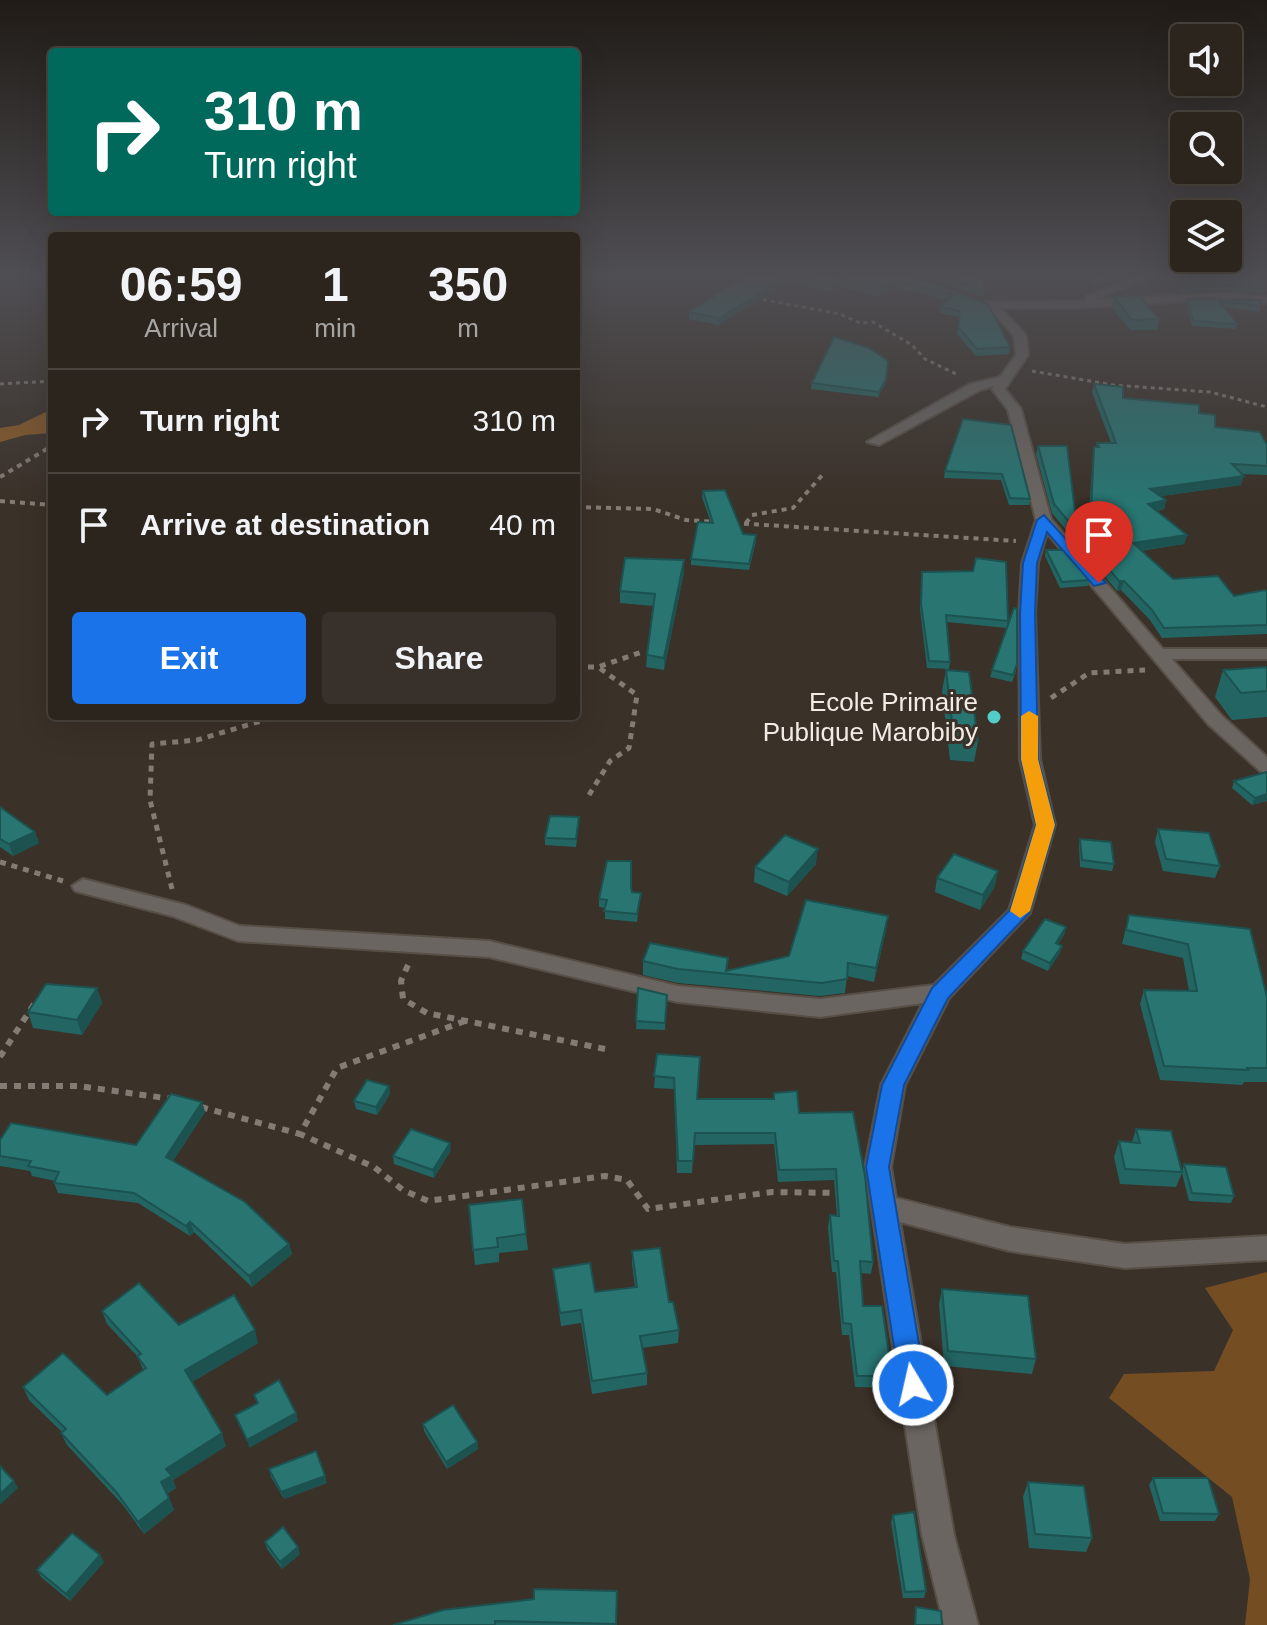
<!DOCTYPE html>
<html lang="en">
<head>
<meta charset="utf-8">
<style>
	:root { --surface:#2c251e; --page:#38312b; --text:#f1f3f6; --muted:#a6a5a4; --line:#48423c; --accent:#1a73e8 }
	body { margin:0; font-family:Helvetica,sans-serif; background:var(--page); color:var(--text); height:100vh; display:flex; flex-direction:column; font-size:30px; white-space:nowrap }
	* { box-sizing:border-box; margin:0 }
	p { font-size:26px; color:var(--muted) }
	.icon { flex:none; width:44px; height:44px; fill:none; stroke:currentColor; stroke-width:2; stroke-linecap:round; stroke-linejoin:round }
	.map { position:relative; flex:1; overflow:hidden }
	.side { position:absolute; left:48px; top:232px; width:532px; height:488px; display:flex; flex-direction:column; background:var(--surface); border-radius:8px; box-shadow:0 8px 32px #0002,0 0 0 2px var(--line) }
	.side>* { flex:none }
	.banner { position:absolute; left:48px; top:48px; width:532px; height:168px; border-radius:8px; box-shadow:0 8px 32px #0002,0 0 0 2px var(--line); background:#00695c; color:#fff; overflow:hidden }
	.controls { position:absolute; left:1170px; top:24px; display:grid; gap:16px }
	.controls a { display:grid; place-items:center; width:72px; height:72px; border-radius:8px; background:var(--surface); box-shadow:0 8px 32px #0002,0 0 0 2px var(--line); font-size:40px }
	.pin { position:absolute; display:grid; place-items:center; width:68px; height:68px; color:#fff; margin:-82px -34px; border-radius:50% 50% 50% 0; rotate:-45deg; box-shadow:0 0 8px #0007 }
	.pin .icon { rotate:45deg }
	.me { position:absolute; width:88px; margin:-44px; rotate:351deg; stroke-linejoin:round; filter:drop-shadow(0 0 6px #0008) }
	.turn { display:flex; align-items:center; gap:28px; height:168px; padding:0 24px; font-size:36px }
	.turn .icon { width:104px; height:104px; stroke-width:2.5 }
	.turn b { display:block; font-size:56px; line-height:68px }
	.eta { display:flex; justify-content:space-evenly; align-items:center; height:136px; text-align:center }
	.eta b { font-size:48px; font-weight:700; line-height:56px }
	.action { display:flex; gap:16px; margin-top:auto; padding:16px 24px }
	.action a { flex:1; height:92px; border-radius:8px; background:var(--accent); color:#fff; font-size:32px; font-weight:700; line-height:92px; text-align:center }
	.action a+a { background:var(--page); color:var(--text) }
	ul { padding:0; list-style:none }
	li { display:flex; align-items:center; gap:24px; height:104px; padding:0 24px; border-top:2px solid var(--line) }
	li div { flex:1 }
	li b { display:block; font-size:30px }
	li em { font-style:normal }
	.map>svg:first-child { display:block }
	.green { fill:#754d23 }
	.forest { fill:#8a5a26 }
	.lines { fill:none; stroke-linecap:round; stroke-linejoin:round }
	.minor-casing { stroke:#574f46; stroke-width:4 }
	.path-far3 { stroke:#847c74; stroke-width:3; stroke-dasharray:4 4; stroke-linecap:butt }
	.path-far2 { stroke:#847c74; stroke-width:4; stroke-dasharray:5 5; stroke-linecap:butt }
	.path-far1 { stroke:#847c74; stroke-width:5; stroke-dasharray:6 6; stroke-linecap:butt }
	.path { stroke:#847c74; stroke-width:6; stroke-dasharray:7 7; stroke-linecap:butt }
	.minor { fill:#6a6561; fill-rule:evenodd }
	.wall { fill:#226562 }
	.shaded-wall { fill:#1c5250 }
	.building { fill:#287572; stroke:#1c5250; stroke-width:2 }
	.route { fill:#1a73e8; stroke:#114b97; stroke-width:2 }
	.slow { fill:#f59e0b }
	.poi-dot { fill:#53cdc9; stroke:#3a3128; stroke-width:3 }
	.labels { text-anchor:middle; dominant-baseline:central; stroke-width:6; stroke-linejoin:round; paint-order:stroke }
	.poi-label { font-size:26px; fill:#f2ece6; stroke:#3a3128; text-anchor:end }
</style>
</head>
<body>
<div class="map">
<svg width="1267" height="1625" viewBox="0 0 1267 1625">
	<rect width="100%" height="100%" fill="#3a3128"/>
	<!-- green -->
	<polygon class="green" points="1267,1272 1267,1625 1245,1625 1250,1579 1232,1497 1109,1398 1124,1374 1214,1371 1233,1330 1205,1288"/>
	<!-- forest -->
	<polygon class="forest" points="52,409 52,433 25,435 0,442 0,428 19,425"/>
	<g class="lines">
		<!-- minor casing -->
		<g class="minor-casing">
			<polygon id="minor" points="1140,275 1154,275 1094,300 1229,293 1267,297 1267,303 1229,299 1072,308 1001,308 1026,335 1028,355 1005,389 1021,409 1051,519 1163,649 1267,649 1267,659 1172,659 1222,716 1267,757 1267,773 1260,771 1208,724 1047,533 1038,563 1035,613 1040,759 1055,825 1030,913 949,998 905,1085 891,1167 896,1198 1010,1227 1125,1244 1267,1236 1267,1260 1125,1268 1010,1251 900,1222 954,1535 978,1625 944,1625 922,1535 865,1167 881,1085 923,1003 820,1017 678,1002 489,957 238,941 172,916 75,891 72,886 83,879 186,905 240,926 489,941 678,986 820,999 934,985 1009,910 1035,825 1020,759 1019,613 1022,563 1036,520 1008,410 992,389 994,386 980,390 879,445 867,442 970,384 1000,377 1016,355 1014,336 988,307 983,306 983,302 1087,301 1086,296"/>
		</g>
		<!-- path-far3 -->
		<g class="path-far3">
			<polyline points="755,298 840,314 860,323 873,322 912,345 925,359 958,375"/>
			<polyline points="1032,371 1113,385 1210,392 1267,407"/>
			<polyline points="0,384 52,381"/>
		</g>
		<!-- path-far2 -->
		<g class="path-far2">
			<polyline points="0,477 52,446"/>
			<polyline points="0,501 52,505"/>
			<polyline points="576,507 653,509 686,520 717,522"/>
			<polyline points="734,523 1016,541"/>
			<polyline points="746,523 752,515 793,508 825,472"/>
		</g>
		<!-- path-far1 -->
		<g class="path-far1">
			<polyline points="576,667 598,667 642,652"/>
			<polyline points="1051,698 1089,673 1145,670"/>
			<polyline points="589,795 610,761 629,748 637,695 598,667"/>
			<polyline points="0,862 63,881"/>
			<polyline points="172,889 150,800 152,744 197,740 278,716"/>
		</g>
		<!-- path -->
		<g class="path">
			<polyline points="408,965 401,981 403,999 427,1013 605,1049"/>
			<polyline points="465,1021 337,1068 300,1134 374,1167 403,1190 428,1201 605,1176 627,1180 648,1209 772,1192 839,1193"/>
			<polyline points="0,1057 36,1001"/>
			<polyline points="0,1086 79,1086 172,1099"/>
			<polyline points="201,1107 300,1134"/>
		</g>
		<!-- minor -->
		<use href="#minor" class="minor"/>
	</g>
	<!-- wall -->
	<g class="wall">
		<polygon points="745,275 909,275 988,304 1010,347 1009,354 976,356 957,334 959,317 940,313 941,307 948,300 895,287 876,296 838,286 831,291 787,282 719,325 689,319 689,312 746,275"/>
		<polygon points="917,275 980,275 985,290 984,297"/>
		<polygon points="1155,275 1262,275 1262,288 1261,293 1229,290 1182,292 1180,284 1156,276"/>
		<polygon points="1117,276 1116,281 1097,289 1092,283 1093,278"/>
		<polygon points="1114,297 1159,319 1157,330 1130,330 1111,307"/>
		<polygon points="1187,299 1261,300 1259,312 1224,307 1237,324 1236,329 1192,326 1186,304"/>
		<polygon points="812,383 885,385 878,397 811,389"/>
		<polygon points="1094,384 1123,398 1199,413 1215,427 1267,445 1267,475 1241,474 1241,485 1161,496 1166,500 1164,509 1157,511 1187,535 1184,544 1141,551 1173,579 1234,596 1267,592 1267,634 1162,638 1150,620 1121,590 1117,591 1052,513 1036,454 1038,446 1075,512 1089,511 1093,455 1094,447 1096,447 1097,443 1111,443 1092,392"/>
		<polygon points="963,419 1030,499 1029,505 1009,505 1001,480 944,478 945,471"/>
		<polygon points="703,491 743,534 756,541 749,570 691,565 691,559 711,523 702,497"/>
		<polygon points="1046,550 1090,580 1088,586 1060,588 1045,556"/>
		<polygon points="684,560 684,572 664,670 646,667 647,655 653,606 620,603 620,591"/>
		<polygon points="922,572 1008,621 1007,626 1016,671 1012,682 990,677 1007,628 947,622 950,662 949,669 927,668 920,610"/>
		<polygon points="1267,667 1267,717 1232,720 1215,697 1223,670"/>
		<polygon points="946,670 978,741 974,762 950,760 942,691"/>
		<polygon points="1267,772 1267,801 1252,805 1232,788 1234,781"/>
		<polygon points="0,807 35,832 39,843 13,856 0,847"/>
		<polygon points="579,824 576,847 545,845 545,838"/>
		<polygon points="1158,829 1220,866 1215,878 1163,871 1155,842"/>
		<polygon points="1080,839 1114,864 1112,871 1080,867 1079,846"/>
		<polygon points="816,864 787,896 754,882 755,867"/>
		<polygon points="937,878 995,886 980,910 935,892"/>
		<polygon points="631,888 632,892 641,893 637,922 605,919 605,908 599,907 599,899"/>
		<polygon points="1129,915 1250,929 1267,997 1267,1082 1244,1082 1242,1085 1160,1080 1140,1004 1144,990 1189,991 1183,958 1122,944"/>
		<polygon points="1066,927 1064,935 1058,944 1060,953 1048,971 1021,959 1023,951"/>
		<polygon points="886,930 874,982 847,976 845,993 820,996 678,983 643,975 643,961 728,958 727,971 789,956"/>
		<polygon points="97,988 102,1003 82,1035 33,1028 28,1012"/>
		<polygon points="638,988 667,995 665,1030 636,1029"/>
		<polygon points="657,1054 698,1099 799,1113 853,1112 873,1262 871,1274 861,1273 863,1306 892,1376 890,1388 855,1387 849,1335 842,1335 836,1272 832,1272 828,1227 830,1215 837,1216 834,1180 778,1182 774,1144 694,1145 692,1173 677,1173 674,1089 654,1088"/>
		<polygon points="389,1086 390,1094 377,1115 356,1109 354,1101"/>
		<polygon points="202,1102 205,1112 173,1161 289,1244 292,1254 252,1287 194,1232 190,1236 138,1203 58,1193 54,1183 55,1181 32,1176 30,1171 0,1166 0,1140 136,1145"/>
		<polygon points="1136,1129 1182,1172 1184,1164 1234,1196 1231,1203 1189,1201 1182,1173 1176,1187 1120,1184 1114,1157 1119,1141 1132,1142"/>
		<polygon points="451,1150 434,1178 394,1164 393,1156"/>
		<polygon points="469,1205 526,1234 528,1250 499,1253 499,1262 475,1265"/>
		<polygon points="632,1251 669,1302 679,1330 678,1343 642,1348 647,1373 647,1385 592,1394 581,1323 561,1326 553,1269 595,1292 635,1287 632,1264"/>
		<polygon points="942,1289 1036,1359 1032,1374 944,1366 939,1304"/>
		<polygon points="102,1311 179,1325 258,1343 192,1382 226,1446 173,1480 176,1488 167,1494 174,1510 144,1534 123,1505 67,1445 61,1433 62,1432 29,1400 23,1387 107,1395 143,1370 138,1357 107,1324"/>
		<polygon points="423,1424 477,1442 478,1449 447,1469 424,1431"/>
		<polygon points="269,1469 327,1483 284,1499 271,1477"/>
		<polygon points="1153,1478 1219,1514 1215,1521 1160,1521 1149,1485"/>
		<polygon points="1028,1482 1092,1538 1086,1552 1029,1548 1023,1497"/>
		<polygon points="893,1515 926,1591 924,1598 903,1598 891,1522"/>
		<polygon points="265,1542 300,1554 282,1569 267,1549"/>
		<polygon points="104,1562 70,1601 41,1577 37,1570"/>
		<polygon points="617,1591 616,1625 393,1625"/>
	</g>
	<!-- shaded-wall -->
	<g class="shaded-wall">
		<polygon points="788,276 787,282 719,325 719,318"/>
		<polygon points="1117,276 1116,281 1097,289 1098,283"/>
		<polygon points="839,279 838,286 831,291 831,285"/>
		<polygon points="896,281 895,287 876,296 877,290"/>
		<polygon points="886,379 885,385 878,397 879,392"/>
		<polygon points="1244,476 1241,485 1148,498 1150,489"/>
		<polygon points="1166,500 1164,509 1146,513 1148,504"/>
		<polygon points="1187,535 1184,544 1131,552 1133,543"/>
		<polygon points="684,560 684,572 664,670 664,658"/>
		<polygon points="1119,581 1124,581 1121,590 1117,591"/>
		<polygon points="1267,794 1267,801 1252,805 1255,798"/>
		<polygon points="35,832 39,843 13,856 9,844"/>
		<polygon points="818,849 816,864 787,896 789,882"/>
		<polygon points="998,871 995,886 980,910 983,895"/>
		<polygon points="888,916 886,930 874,982 876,968"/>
		<polygon points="1066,927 1064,935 1054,950 1056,943"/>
		<polygon points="1062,946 1060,953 1048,971 1050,963"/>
		<polygon points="97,988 102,1003 82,1035 77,1020"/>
		<polygon points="389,1086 390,1094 377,1115 376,1107"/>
		<polygon points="202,1102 205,1112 169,1167 166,1157"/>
		<polygon points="450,1143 451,1150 434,1178 433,1170"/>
		<polygon points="190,1222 194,1232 190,1236 186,1226"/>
		<polygon points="289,1244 292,1254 252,1287 249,1276"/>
		<polygon points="255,1330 258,1343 190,1383 185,1370"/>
		<polygon points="296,1413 298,1421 249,1448 247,1440"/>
		<polygon points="222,1433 226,1446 173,1480 176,1488 166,1494 161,1482 166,1469"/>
		<polygon points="477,1442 478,1449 447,1469 446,1462"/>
		<polygon points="325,1476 327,1483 284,1499 281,1492"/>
		<polygon points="14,1481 18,1488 0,1505 0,1494"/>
		<polygon points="169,1498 174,1510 144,1534 138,1522"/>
		<polygon points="298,1547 300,1554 282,1569 280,1562"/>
		<polygon points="100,1555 104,1562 70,1601 66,1594"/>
	</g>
	<!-- building -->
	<g class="building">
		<polygon points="747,275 909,275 988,304 1010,347 977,349 958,327 960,311 941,307 954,294 896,281 877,290 839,279 831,285 788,276 719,318 689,312"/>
		<polygon points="938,275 980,275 985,290"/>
		<polygon points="1097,275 1116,275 1117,276 1098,283 1093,278"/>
		<polygon points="1168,275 1264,275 1262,288 1230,285 1183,287 1181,278"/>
		<polygon points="1139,295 1159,319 1132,320 1114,297"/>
		<polygon points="1187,299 1261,300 1260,306 1219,301 1237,324 1193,321"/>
		<polygon points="834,337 869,348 888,361 886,379 879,392 812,383"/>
		<polygon points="1094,384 1123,387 1123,398 1199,405 1199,413 1215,415 1215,427 1260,432 1267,445 1267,466 1232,464 1244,476 1150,489 1166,500 1148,504 1187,535 1133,543 1173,579 1218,576 1234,596 1265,590 1267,592 1267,625 1164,628 1152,610 1124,581 1119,581 1054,504 1038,446 1067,446 1075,512 1091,511 1094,447 1099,447 1097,443 1116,443"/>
		<polygon points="963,419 1011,425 1030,499 1010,498 1002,474 945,471"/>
		<polygon points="725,490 743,534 756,535 749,564 691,559 698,522 713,523 703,491"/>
		<polygon points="1046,550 1064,550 1090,580 1062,582"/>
		<polygon points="625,558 684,560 664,658 647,655 655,594 620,591"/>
		<polygon points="976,558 1006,562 1008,621 946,615 950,662 929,661 921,604 922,572 973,571"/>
		<polygon points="1014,608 1017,609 1017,664 1013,675 992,670"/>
		<polygon points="1267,667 1267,691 1241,693 1223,670"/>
		<polygon points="946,670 969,672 978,741 954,739"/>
		<polygon points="1267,772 1267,794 1255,798 1234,781"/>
		<polygon points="0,807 35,832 9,844 0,839"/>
		<polygon points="550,816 579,817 576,839 545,838"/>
		<polygon points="1158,829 1209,833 1220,866 1166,859"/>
		<polygon points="785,835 818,849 789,882 755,867"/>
		<polygon points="1080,839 1111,842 1114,864 1082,860"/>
		<polygon points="954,854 998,871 983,895 937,878"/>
		<polygon points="607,861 631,861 631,888 632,892 641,893 637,914 604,911 607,900 599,899"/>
		<polygon points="806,900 888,916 876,968 848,963 847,979 822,983 678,969 643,961 650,943 728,958 726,971 789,956"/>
		<polygon points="1129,915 1250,929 1267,997 1267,1068 1247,1068 1248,1070 1164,1066 1144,990 1197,991 1188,944 1126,930"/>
		<polygon points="1045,919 1066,927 1056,943 1062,946 1050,963 1023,951"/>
		<polygon points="46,984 97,988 77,1020 28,1012"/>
		<polygon points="638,988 667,995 665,1023 636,1021"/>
		<polygon points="657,1054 700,1057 697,1099 774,1099 774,1093 797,1091 799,1113 853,1112 865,1176 873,1262 860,1261 863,1306 882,1306 892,1376 857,1376 851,1324 843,1323 838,1261 834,1261 830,1215 839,1216 836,1169 779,1170 775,1133 695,1133 693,1161 678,1161 674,1078 654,1076"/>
		<polygon points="367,1080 389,1086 376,1107 354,1101"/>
		<polygon points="171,1094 202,1102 166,1157 245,1202 289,1244 249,1276 190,1222 186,1226 134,1193 54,1183 59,1172 28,1166 31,1161 0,1156 0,1140 11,1123 136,1145"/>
		<polygon points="411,1129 450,1143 433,1170 393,1156"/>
		<polygon points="1136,1129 1171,1131 1182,1172 1125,1169 1119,1141 1140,1143"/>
		<polygon points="1184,1164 1226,1167 1234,1196 1192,1193"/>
		<polygon points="522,1199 526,1234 497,1238 498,1247 473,1250 469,1205"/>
		<polygon points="660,1248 669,1302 673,1302 679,1330 640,1336 647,1373 592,1381 581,1310 560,1313 553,1269 590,1263 595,1292 637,1287 632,1251"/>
		<polygon points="139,1283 179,1325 234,1295 255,1330 185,1370 222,1433 166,1469 172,1476 161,1482 169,1498 138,1522 117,1493 61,1433 66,1429 23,1387 63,1353 107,1395 146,1368 137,1356 141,1354 102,1311"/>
		<polygon points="942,1289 1028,1296 1036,1359 948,1351"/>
		<polygon points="279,1380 296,1413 247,1440 235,1415 258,1403 254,1395"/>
		<polygon points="453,1405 477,1442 446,1462 423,1424"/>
		<polygon points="316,1451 325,1476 281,1492 269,1469"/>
		<polygon points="0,1466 14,1481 0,1494"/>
		<polygon points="1153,1478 1208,1478 1219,1514 1163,1513"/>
		<polygon points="1028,1482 1084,1486 1092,1538 1035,1534"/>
		<polygon points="914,1512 926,1591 905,1592 893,1515"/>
		<polygon points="283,1527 298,1547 280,1562 265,1542"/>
		<polygon points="72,1533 100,1555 66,1594 37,1570"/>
		<polygon points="534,1589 617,1591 616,1624 495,1621 495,1625 393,1625 443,1610 534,1599"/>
		<polygon points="916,1607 941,1611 942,1625 915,1625"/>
	</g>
	<!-- sky -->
	<linearGradient id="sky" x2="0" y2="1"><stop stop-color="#201b16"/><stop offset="0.55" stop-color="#4f4e53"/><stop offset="1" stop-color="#4f4e53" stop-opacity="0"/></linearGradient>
	<rect width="1267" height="502" fill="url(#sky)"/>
	<!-- route -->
	<polygon class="route" points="1044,515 1106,583 1094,586 1047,532 1037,563 1035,613 1038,759 1055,825 1029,913 948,998 904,1085 889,1167 926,1385 923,1394 913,1398 903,1394 900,1385 866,1167 882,1085 932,988 1010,910 1036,825 1021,759 1020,613 1023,563 1037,520"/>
	<!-- slow -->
	<polygon class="slow" points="1029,711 1038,716 1038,759 1055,825 1030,911 1020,918 1010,911 1036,825 1021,759 1021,716"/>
	<!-- markers -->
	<circle class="poi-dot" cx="994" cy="717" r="8"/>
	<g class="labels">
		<!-- poi labels -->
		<g class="poi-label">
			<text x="978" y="702">Ecole Primaire<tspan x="978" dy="30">Publique Marobiby</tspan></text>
		</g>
	</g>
</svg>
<div class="controls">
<a><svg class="icon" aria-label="sound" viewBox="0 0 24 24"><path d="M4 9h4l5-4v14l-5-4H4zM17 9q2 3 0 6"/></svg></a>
<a><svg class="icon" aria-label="search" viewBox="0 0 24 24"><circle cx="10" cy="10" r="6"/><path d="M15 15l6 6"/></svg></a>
<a><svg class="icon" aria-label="layers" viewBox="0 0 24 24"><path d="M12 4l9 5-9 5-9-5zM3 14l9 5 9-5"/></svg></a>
</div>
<div class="pin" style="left:1099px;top:583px;background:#d93025"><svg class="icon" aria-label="arrive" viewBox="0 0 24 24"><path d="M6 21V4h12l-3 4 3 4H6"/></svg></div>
<svg class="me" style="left:913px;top:1385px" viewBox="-20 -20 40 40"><circle r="17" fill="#1a73e8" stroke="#fff" stroke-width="3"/><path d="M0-11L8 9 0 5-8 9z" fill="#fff"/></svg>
<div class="banner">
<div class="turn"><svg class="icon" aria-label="right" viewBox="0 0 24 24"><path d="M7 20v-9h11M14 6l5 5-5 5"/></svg><div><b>310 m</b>Turn right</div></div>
</div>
<section class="side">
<div class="eta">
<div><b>06:59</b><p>Arrival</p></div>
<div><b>1</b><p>min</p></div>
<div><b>350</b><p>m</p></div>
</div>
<ul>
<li><svg class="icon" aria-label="right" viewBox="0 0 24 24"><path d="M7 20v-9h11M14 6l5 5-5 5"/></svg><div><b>Turn right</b></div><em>310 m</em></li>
<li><svg class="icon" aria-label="arrive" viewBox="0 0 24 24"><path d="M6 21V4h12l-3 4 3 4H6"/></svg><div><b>Arrive at destination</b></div><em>40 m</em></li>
</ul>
<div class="action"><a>Exit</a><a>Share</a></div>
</section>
</div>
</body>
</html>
